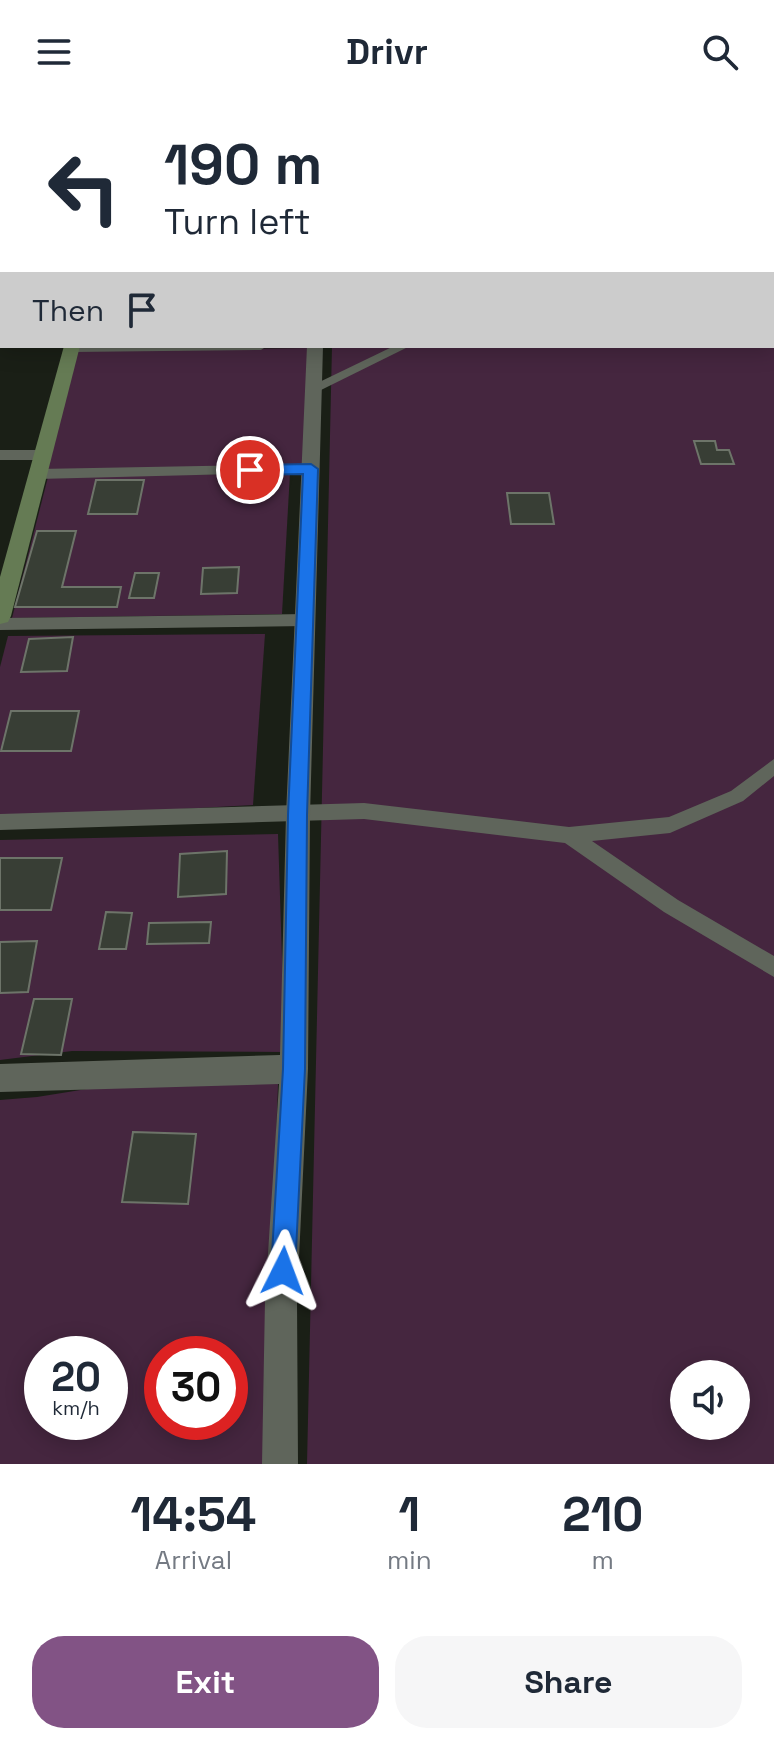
<!DOCTYPE html>
<html lang="en">
<head>
<meta charset="utf-8">
<style>
	:root { --surface:#fff; --page:#f6f6f7; --text:#1f2937; --muted:#747a83; --accent:#825385 }
	body { margin:0; font-family:"Space Grotesk",sans-serif; background:var(--page); color:var(--text); height:100vh; display:flex; flex-direction:column; font-size:30px; white-space:nowrap }
	* { box-sizing:border-box; margin:0 }
	p { font-size:26px; color:var(--muted) }
	.icon { flex:none; width:44px; height:44px; fill:none; stroke:currentColor; stroke-width:2; stroke-linecap:round; stroke-linejoin:round }
	.map { position:relative; height:1360px; overflow:hidden }
	.side { display:flex; flex-direction:column; background:var(--surface); flex:1 }
	.side>* { flex:none }
	.guide { position:absolute; left:0px; top:0px; width:774px; height:244px; box-shadow:0 4px 20px #0003; background:#fff; color:var(--text); overflow:hidden }
	.buttons { position:absolute; left:670px; top:1256px; display:grid; gap:16px }
	.buttons a { display:grid; place-items:center; width:80px; height:80px; border-radius:50%; background:var(--surface); box-shadow:0 4px 20px #0003; font-size:40px }
	.speed { position:absolute; left:24px; top:1232px; display:flex; gap:16px; font-size:40px; font-weight:700; text-align:center }
	.speed>* { display:grid; place-content:center; width:104px; height:104px; border-radius:50%; background:var(--surface); box-shadow:0 4px 20px #0003; line-height:1 }
	.speed small { font-size:20px; font-weight:400 }
	.speed .limit { border:12px solid #d22; background:#fff; color:#111 }
	.pin { position:absolute; display:grid; place-items:center; width:68px; height:68px; color:#fff; margin:-34px; border:4px solid #fff; border-radius:50%; box-shadow:0 2px 8px #0007 }
	.me { position:absolute; width:88px; margin:-44px; rotate:3deg; stroke-linejoin:round; filter:drop-shadow(0 0 6px #0008) }
	.turn { display:flex; align-items:center; gap:28px; height:168px; padding:0 32px; font-size:36px }
	.turn .icon { width:104px; height:104px; stroke-width:2.5 }
	.turn b { display:block; font-size:56px; line-height:68px }
	.then { display:flex; align-items:center; height:76px; padding:0 32px; background:#0003; gap:16px; font-size:30px }
	.eta { display:flex; justify-content:space-evenly; align-items:center; height:136px; text-align:center }
	.eta b { font-size:48px; font-weight:700; line-height:56px }
	.primary-button { display:flex; gap:16px; margin-top:auto; padding:16px 32px }
	.primary-button a { flex:1; height:92px; border-radius:32px; background:var(--accent); color:#fff; font-size:32px; font-weight:700; line-height:92px; text-align:center }
	.primary-button a+a { background:var(--page); color:var(--text) }
	header { display:flex; justify-content:space-between; align-items:center; height:104px; padding:0 32px; background:var(--surface); font-size:36px; font-weight:700 }
	.map>svg:first-child { display:block }
	.green { fill:#45263f; fill-rule:evenodd }
	.building { fill:#383e35; stroke:#6d7469; stroke-width:2 }
	.lines { fill:none; stroke-linecap:round; stroke-linejoin:round }
	.lane { fill:#5f655b; fill-rule:evenodd }
	.street { fill:#5f655b; fill-rule:evenodd }
	.secondary { fill:#657b54; fill-rule:evenodd }
	.route { fill:#1a73e8; stroke:#114b97; stroke-width:2 }
</style>
</head>
<body>
<header><svg class="icon" aria-label="menu" viewBox="0 0 24 24"><path d="M4 6h16M4 12h16M4 18h16"/></svg>Drivr<svg class="icon" aria-label="search" viewBox="0 0 24 24"><circle cx="10" cy="10" r="6"/><path d="M15 15l6 6"/></svg></header>
<div class="map">
<svg width="774" height="1360" viewBox="0 0 774 1360">
	<rect width="100%" height="100%" fill="#1a1f16"/>
	<!-- green -->
	<g class="green">
		<polygon points="0,0 315,0 2,2 0,151"/>
		<path d="M 335,0 L 774,0 L 774,1360 L 307,1360 L 332,242 L 772,242 L 772,2 ZM 684,1270 L 736,1270 L 736,1322 L 684,1322 Z"/>
		<polygon points="309,244 304,362 43,368 74,247"/>
		<polygon points="290,369 282,510 12,514 48,373"/>
		<polygon points="265,530 253,701 0,715 0,563 8,532"/>
		<polygon points="278,730 285,948 72,947 0,956 0,736"/>
		<path d="M 279,954 L 264,1360 L 0,1360 L 0,996 L 37,993 ZM 42,1250 L 110,1250 L 110,1318 L 42,1318 ZM 162,1250 L 230,1250 L 230,1318 L 162,1318 Z"/>
	</g>
	<!-- building -->
	<g class="building">
		<polygon points="694,337 715,337 717,346 729,346 734,360 701,360"/>
		<polygon points="96,376 144,376 137,410 88,410"/>
		<polygon points="507,389 549,389 554,420 511,420"/>
		<polygon points="37,427 76,427 62,483 121,483 117,503 15,503"/>
		<polygon points="239,463 237,489 201,490 203,464"/>
		<polygon points="135,469 159,469 154,494 129,494"/>
		<polygon points="73,533 67,567 21,568 29,535"/>
		<polygon points="11,607 79,607 71,647 1,647"/>
		<polygon points="227,747 226,790 178,793 180,750"/>
		<polygon points="0,754 62,754 51,806 0,806"/>
		<polygon points="106,808 132,809 126,845 99,845"/>
		<polygon points="211,818 209,839 147,840 149,819"/>
		<polygon points="37,837 28,888 0,889 0,838"/>
		<polygon points="34,895 72,895 61,951 21,950"/>
		<polygon points="133,1028 196,1030 188,1100 122,1098"/>
	</g>
	<g class="lines">
		<!-- lane -->
		<g class="lane">
			<polygon points="697,0 707,0 709,2 699,2"/>
			<rect x="772" y="5" width="2" height="6"/>
			<rect x="772" y="66" width="2" height="8"/>
			<polygon points="772,82 774,82 772,89"/>
			<polygon points="67,242 267,242 261,246 72,248 68,247"/>
			<polygon points="394,242 410,242 319,287 314,288 307,284"/>
			<polygon points="0,346 43,346 50,351 43,356 0,356"/>
			<polygon points="311,360 318,365 316,368 38,375 31,370 38,365"/>
			<polygon points="306,510 314,516 306,522 0,526 0,514"/>
			<polygon points="774,655 774,672 743,697 670,729 592,737 678,796 774,852 774,873 664,808 565,739 364,715 0,726 0,710 364,699 569,723 669,713 731,687"/>
		</g>
		<!-- street -->
		<g class="street">
			<rect x="318" y="0" width="12" height="2"/>
			<rect x="0" y="19" width="2" height="8"/>
			<polygon points="307,242 323,242 310,711 308,965 297,1196 298,1360 262,1360 265,1196 279,980 0,988 0,960 280,951 286,711"/>
		</g>
		<!-- secondary -->
		<g class="secondary">
			<rect x="0" y="142" width="2" height="10"/>
			<polygon points="64,242 80,242 11,512 8,518 0,520 0,473"/>
		</g>
	</g>
	<!-- route -->
	<polygon class="route" points="311,360 318,365 307,711 305,965 295,1167 291,1176 283,1179 274,1176 271,1167 283,965 288,711 303,370 250,371 243,366 250,361"/>
</svg>
<div class="buttons">
<a><svg class="icon" aria-label="sound" viewBox="0 0 24 24"><path d="M4 9h4l5-4v14l-5-4H4zM17 9q2 3 0 6"/></svg></a>
</div>
<div class="speed"><div>20<small>km/h</small></div><div class="limit">30</div></div>
<div class="pin" style="left:250px;top:366px;background:#d93025"><svg class="icon" aria-label="arrive" viewBox="0 0 24 24"><path d="M6 21V4h12l-3 4 3 4H6"/></svg></div>
<svg class="me" style="left:283px;top:1167px" viewBox="-20 -20 40 40"><path d="M0-17L14 15 0 8-14 15z" fill="#1a73e8" stroke="#fff" stroke-width="4"/></svg>
<div class="guide">
<div class="turn"><svg class="icon" aria-label="left" viewBox="0 0 24 24"><path d="M17 20v-9H6M10 6l-5 5 5 5"/></svg><div><b>190 m</b>Turn left</div></div>
<div class="then">Then<svg class="icon" aria-label="arrive" viewBox="0 0 24 24"><path d="M6 21V4h12l-3 4 3 4H6"/></svg></div>
</div>
</div>
<section class="side">
<div class="eta">
<div><b>14:54</b><p>Arrival</p></div>
<div><b>1</b><p>min</p></div>
<div><b>210</b><p>m</p></div>
</div>
<div class="primary-button"><a>Exit</a><a>Share</a></div>
</section>
</body>
</html>
